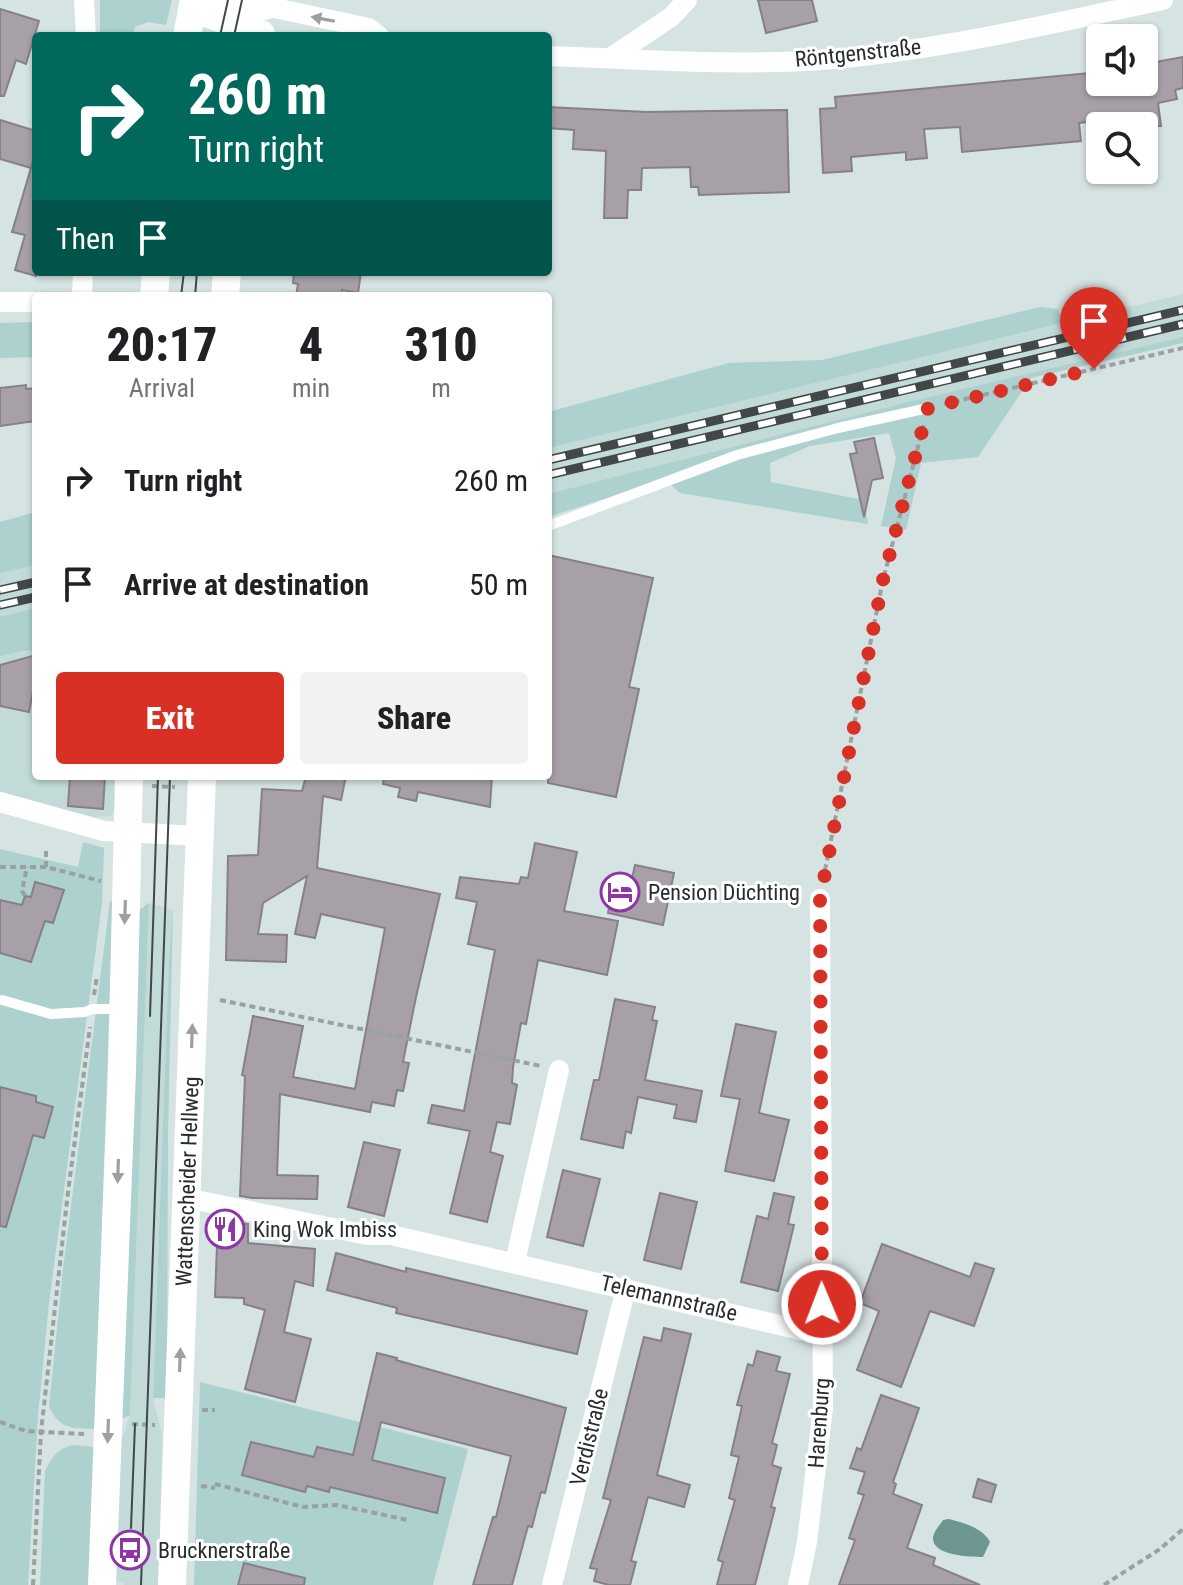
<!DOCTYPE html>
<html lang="en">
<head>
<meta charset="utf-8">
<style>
	:root { --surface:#fff; --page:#f2f2f2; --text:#202124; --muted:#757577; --accent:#d93025 }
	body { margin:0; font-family:"Roboto Condensed",sans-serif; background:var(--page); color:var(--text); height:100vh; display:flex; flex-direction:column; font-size:30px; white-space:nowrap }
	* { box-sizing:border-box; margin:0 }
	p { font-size:26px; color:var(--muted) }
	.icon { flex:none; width:44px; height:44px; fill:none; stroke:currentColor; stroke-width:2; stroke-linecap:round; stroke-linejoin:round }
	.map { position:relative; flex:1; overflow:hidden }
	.sheet { position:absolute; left:32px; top:292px; width:520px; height:488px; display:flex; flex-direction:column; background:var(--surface); border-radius:8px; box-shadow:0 2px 6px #0004 }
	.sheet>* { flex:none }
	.hud { position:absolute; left:32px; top:32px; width:520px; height:244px; border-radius:8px; box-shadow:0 2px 6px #0004; background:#00695c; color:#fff; overflow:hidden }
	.fabs { position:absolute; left:1086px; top:24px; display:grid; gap:16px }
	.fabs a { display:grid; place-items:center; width:72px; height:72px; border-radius:8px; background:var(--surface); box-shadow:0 2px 6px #0004; font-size:40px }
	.pin { position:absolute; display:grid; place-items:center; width:68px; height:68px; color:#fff; margin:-82px -34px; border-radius:50% 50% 50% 0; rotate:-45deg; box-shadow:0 0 8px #0007 }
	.pin .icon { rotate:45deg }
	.me { position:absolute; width:88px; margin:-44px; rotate:359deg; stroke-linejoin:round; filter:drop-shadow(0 0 6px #0008) }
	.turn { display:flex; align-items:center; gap:28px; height:168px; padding:0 24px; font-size:36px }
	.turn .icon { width:104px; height:104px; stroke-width:2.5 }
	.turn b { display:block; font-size:56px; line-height:68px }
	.then { display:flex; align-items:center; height:76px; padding:0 24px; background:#0003; gap:16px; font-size:30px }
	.eta { display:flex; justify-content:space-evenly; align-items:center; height:136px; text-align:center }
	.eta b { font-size:48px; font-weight:800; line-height:56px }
	.action { display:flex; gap:16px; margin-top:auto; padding:16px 24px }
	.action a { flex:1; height:92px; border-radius:8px; background:var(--accent); color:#fff; font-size:32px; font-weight:800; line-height:92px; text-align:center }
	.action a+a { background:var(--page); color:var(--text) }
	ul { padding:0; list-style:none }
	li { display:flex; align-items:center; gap:24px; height:104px; padding:0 24px }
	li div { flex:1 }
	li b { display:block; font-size:30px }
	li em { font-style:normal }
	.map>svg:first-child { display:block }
	.built { fill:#c2dad8 }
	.green { fill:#acd1ce }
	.water { fill:#6d9692 }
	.building { fill:#a7a0a9; stroke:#878088; stroke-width:2 }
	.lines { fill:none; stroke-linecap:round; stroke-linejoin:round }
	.path { stroke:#97a2a1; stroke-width:4; stroke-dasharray:6 4; stroke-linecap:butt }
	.service { stroke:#fff; stroke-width:10 }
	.minor { stroke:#fff; stroke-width:20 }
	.secondary { stroke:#fff; stroke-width:28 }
	.tram { stroke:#414847; stroke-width:2 }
	.rail-casing { stroke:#414847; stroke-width:9 }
	.rail { stroke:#fff; stroke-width:6; stroke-dasharray:18; stroke-linecap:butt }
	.oneway { fill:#9ea0a0 }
	.route { stroke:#d93025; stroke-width:14; stroke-dasharray:0 25.2 }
	.labels { text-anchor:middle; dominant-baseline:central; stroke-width:6; stroke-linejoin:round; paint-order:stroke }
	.street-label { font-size:22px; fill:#272d2c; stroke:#fff }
	.poi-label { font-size:22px; fill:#272d2c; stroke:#fff; text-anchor:start }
</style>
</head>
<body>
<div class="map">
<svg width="1183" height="1585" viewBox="0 0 1183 1585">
	<rect width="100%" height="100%" fill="#d5e3e2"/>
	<!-- built -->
	<g class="built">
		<polygon points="1183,294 1183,337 912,401 548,494 548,448"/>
		<polygon points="36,565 36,776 119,776 116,810 110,816 93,817 0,793 0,573"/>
		<polygon points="149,903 173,910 169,959 153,1398 162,1434 159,1585 124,1585 124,1582 115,1581 119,1448 130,1415"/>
	</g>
	<!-- green -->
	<g class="green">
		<polygon points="100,0 172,0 166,25 148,22 135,27 132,36 100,36"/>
		<polygon points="1040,307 1058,309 1062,323 548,448 548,412 729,363 822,360"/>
		<polygon points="36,322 36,357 0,358 0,323"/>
		<polygon points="1183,337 1183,343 1031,378 978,457 921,463 906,530 881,526 896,458 889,433 810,446 770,463 771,482 864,500 868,524 680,493 665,479 548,517 548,494 912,401"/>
		<polygon points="36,512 36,565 0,573 0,522"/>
		<polygon points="36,608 36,651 26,650 0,656 0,617"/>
		<polygon points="83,842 104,848 102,903 49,1303 38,1416 28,1585 0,1585 0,849 78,867"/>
		<path d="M 110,901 L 113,901 L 95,1429 C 71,1428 61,1430 49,1407 L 63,1269 Z"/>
		<polygon points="149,903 130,1415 119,1420 138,911"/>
		<polygon points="173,910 168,1133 167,1398 153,1398 169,959"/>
		<polygon points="200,1382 468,1449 433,1585 194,1585"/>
		<path d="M 73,1445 L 94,1447 L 89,1585 L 40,1585 L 45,1471 C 51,1458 58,1448 73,1445 Z"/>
	</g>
	<!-- water -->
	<path class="water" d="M 949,1519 C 964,1523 983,1528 990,1542 L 983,1557 C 971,1557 931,1556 933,1537 C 934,1531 940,1525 943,1520 Z"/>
	<!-- building -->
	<g class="building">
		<polygon points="758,0 812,0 817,21 766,33"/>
		<polygon points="0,9 39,21 26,64 16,60 4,96 0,96"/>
		<polygon points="1183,57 1183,88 1175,90 1177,99 1158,103 1161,126 1131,126 1130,117 1079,123 1081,141 962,152 960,127 924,129 927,158 906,160 906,152 851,157 852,171 823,173 820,109 836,108 835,97 1100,72 1100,82 1144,82 1144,64"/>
		<polygon points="548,107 646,112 787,110 789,192 699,195 698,187 691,187 690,167 642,168 641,190 628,190 627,218 604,218 606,151 573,149 574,130 548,128"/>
		<polygon points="0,120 36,131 36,149 31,168 0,159"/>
		<polygon points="31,168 36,169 36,276 15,270 25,235 12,232"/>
		<polygon points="294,272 361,272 358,293 342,290 342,296 296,296 298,284 293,283"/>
		<polygon points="26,385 26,389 36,388 36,421 0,426 0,388"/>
		<polygon points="874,438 883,478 872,480 864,517 850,454 857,453 854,442"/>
		<polygon points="548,555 653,578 629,687 639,689 616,797 548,783"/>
		<polygon points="36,655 36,692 33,691 29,712 0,706 0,665"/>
		<polygon points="70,776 105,776 103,809 68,806"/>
		<polygon points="306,776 346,776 341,800 323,796 317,868 440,894 416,997 403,1062 409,1063 403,1091 397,1090 394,1106 372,1102 370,1112 280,1094 277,1175 318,1176 317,1199 252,1198 240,1196 245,1076 242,1075 253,1016 303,1026 293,1077 355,1089 385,928 321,914 315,938 295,934 307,876 263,903 258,934 287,935 286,962 226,960 228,856 258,855 262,789 302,791"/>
		<polygon points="384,776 492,776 490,807 418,792 416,801 398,797 400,788 383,784"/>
		<polygon points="535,843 577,852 564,911 618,921 607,975 538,960 526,1024 521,1023 513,1067 512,1083 517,1085 510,1124 497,1122 490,1152 503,1156 487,1222 450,1213 470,1131 428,1123 432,1105 464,1111 495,950 468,944 477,902 456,898 460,877 519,884 521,877 528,878"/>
		<polygon points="635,865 674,873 663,925 608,913 615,880 631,883"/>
		<polygon points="35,882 64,890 53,923 45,921 31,962 0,953 0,900 22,905 25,896 31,897"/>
		<polygon points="615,999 655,1007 652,1020 657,1021 645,1080 702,1091 696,1122 674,1118 677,1105 638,1097 631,1133 626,1131 623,1148 581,1139 594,1080 599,1080"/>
		<polygon points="736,1024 776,1032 759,1113 789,1120 774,1181 725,1171 740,1099 721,1096"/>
		<polygon points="0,1087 36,1096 36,1102 53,1107 44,1138 33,1135 6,1227 0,1226"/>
		<polygon points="364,1142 400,1150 384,1216 348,1207"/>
		<polygon points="563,1170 600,1179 583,1246 547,1237"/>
		<polygon points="660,1193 697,1202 681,1269 644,1260"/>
		<polygon points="774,1193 794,1197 788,1224 794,1225 778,1291 741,1282 757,1216 768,1219"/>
		<polygon points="218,1221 248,1224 248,1243 315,1249 313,1286 295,1281 284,1332 311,1339 295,1402 245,1389 265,1310 244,1304 244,1298 215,1297"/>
		<polygon points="882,1244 970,1277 975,1263 994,1269 974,1326 930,1311 901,1387 857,1370 879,1311 860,1303"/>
		<polygon points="336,1253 406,1272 406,1268 587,1311 577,1354 396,1313 397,1308 327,1290"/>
		<polygon points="664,1328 691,1334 657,1475 690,1485 684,1507 648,1497 631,1561 636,1562 630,1585 609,1585 594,1581 597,1569 590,1568 611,1500 603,1498 644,1337 661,1341"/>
		<polygon points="757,1351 780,1357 776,1371 790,1374 772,1443 777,1445 772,1465 781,1468 771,1507 775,1508 755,1585 717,1585 723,1562 718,1560 735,1500 729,1498 739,1457 731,1455 742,1406 737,1405 748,1364 753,1366"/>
		<polygon points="377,1353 397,1358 396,1360 566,1408 545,1493 541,1492 532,1527 528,1526 512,1585 473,1585 493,1517 496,1517 511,1456 381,1422 372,1460 445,1478 437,1513 330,1487 329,1492 307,1486 305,1492 242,1475 251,1442 314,1457 317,1447 353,1455"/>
		<polygon points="881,1395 919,1408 893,1482 896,1484 893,1494 922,1505 907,1548 935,1558 933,1565 980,1585 839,1585 855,1540 849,1538 864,1495 858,1493 865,1472 850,1468 857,1448 861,1450"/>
		<polygon points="978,1479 996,1485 991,1502 973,1497"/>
		<polygon points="244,1563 305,1578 304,1585 238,1585"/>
	</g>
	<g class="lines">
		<!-- path -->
		<g class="path">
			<polyline points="944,404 1183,348"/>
			<polyline points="152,786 175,787"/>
			<polyline points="0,867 46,867 101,881"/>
			<polyline points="46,867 46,847"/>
			<polyline points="823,880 883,580 924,424"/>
			<polyline points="25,896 22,891 27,867"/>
			<polyline points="94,995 97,976"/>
			<polyline points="220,1000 541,1066"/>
			<polyline points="202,1410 215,1410"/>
			<polyline points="0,1422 26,1431 84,1434"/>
			<polyline points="132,1424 155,1425"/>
			<polyline points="215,1484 303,1507 337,1505 408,1520"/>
			<polyline points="201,1486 215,1488"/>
			<polyline points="33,1585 41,1432 68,1192 90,1027"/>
			<polyline points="1104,1585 1160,1549 1183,1529"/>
		</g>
		<!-- service -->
		<g class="service">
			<polyline points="548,526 737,455 838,428 928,408"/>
			<polyline points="2,1000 51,1014 85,1012 92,1009 121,1009"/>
		</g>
		<!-- minor -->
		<g class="minor">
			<polyline points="84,0 86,36"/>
			<polyline points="265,6 369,28 379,36"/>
			<path d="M 548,56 C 643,59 739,67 834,59 C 945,49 1055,23 1163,0"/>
			<polyline points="610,58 671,17 687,0"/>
			<polyline points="82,296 83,272"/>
			<polyline points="0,302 36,302"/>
			<polyline points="0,802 104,831 199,836"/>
			<polyline points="186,1198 367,1235 391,1235 822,1335"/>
			<polyline points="515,1262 559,1070"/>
			<polyline points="552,1585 626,1288"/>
			<polyline points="798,1585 807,1542 823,1408 820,899"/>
		</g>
		<!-- secondary -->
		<g class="secondary">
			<polyline points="193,8 261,34"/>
			<polyline points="205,8 265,6"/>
			<polyline points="187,36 194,0"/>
			<polyline points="154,296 156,272"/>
			<polyline points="225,296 227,272"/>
			<polyline points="102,1585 122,1071 129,776"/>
			<path id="s1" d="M 172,1585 L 202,776"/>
		</g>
		<!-- tram -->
		<g class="tram">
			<polyline points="220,36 228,0"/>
			<polyline points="234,36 242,0"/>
			<polyline points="181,296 184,272"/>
			<polyline points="195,296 197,272"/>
			<polyline points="150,1016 158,776"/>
			<polyline points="131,1528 135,1424"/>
			<polyline points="141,1585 170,776"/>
		</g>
		<!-- rail casing -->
		<g class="rail-casing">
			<g id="rail">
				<polyline points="548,460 1183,310"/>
				<polyline points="548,475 1183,324"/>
				<polyline points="0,590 36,582"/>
				<polyline points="0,605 36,597"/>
			</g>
		</g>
		<!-- rail -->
		<use href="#rail" class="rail"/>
	</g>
	<!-- one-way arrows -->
	<defs><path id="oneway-solid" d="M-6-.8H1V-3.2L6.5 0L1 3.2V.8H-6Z" transform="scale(2)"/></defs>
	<g class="oneway">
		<use href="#oneway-solid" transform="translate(323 19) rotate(-169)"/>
		<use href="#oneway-solid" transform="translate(125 912) rotate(92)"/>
		<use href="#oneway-solid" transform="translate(192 1036) rotate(-88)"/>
		<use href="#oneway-solid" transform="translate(118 1171) rotate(92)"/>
		<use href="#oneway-solid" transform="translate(180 1360) rotate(-88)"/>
		<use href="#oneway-solid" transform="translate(108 1431) rotate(92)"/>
	</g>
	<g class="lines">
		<!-- route -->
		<polyline class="route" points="822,1304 820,899 883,580 928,408 1094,369"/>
	</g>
	<!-- icons -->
	<defs>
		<g id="hotel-ring" transform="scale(2)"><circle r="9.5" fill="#fff" stroke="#8e37a4" stroke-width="1.5"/><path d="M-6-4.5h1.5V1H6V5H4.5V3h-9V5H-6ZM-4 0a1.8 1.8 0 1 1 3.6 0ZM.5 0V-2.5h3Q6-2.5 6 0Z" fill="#8e37a4"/></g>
		<g id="restaurant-ring" transform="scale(2)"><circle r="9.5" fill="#fff" stroke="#8e37a4" stroke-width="1.5"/><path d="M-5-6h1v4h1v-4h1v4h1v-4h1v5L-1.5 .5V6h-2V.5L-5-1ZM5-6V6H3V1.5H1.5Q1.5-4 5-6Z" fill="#8e37a4"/></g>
		<g id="bus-ring" transform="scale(2)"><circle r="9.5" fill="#fff" stroke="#8e37a4" stroke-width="1.5"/><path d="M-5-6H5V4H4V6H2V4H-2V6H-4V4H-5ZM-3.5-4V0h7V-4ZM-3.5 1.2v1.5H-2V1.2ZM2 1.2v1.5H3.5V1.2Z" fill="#8e37a4"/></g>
	</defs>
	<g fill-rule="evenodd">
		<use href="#hotel-ring" x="620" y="892"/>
		<use href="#restaurant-ring" x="225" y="1229"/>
		<use href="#bus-ring" x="130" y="1550"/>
	</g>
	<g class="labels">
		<!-- street labels -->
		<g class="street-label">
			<text transform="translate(858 53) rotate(-6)">Röntgenstraße</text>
			<text stroke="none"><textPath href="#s1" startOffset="404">Wattenscheider Hellweg</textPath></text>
			<text transform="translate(669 1298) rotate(13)">Telemannstraße</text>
			<text transform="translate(819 1423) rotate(-86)">Harenburg</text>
			<text transform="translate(589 1437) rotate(-76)">Verdistraße</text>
		</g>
		<!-- poi labels -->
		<g class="poi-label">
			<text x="648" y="892">Pension Düchting</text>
			<text x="253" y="1229">King Wok Imbiss</text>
			<text x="158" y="1550">Brucknerstraße</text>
		</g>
	</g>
</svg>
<div class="fabs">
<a><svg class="icon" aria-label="sound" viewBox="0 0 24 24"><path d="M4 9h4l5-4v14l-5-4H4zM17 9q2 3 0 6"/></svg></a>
<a><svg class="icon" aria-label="search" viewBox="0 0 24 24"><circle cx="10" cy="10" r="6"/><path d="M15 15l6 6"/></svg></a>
</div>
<div class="pin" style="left:1094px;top:369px;background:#d93025"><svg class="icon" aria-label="arrive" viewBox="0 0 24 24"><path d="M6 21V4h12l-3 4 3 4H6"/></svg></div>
<svg class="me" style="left:822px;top:1304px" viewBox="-20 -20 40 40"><circle r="17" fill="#d93025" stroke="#fff" stroke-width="3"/><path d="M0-11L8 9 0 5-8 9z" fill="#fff"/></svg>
<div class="hud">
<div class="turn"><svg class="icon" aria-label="right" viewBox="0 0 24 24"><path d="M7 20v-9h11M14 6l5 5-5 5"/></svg><div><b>260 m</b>Turn right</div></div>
<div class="then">Then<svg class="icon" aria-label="arrive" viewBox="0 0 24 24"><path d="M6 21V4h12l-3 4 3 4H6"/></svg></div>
</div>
<section class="sheet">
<div class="eta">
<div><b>20:17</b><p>Arrival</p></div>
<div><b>4</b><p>min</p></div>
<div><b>310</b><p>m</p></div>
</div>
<ul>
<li><svg class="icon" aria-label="right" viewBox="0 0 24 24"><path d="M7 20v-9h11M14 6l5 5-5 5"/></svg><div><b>Turn right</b></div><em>260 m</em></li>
<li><svg class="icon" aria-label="arrive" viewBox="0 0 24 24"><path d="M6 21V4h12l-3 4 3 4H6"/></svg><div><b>Arrive at destination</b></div><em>50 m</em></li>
</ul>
<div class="action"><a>Exit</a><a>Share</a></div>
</section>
</div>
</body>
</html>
